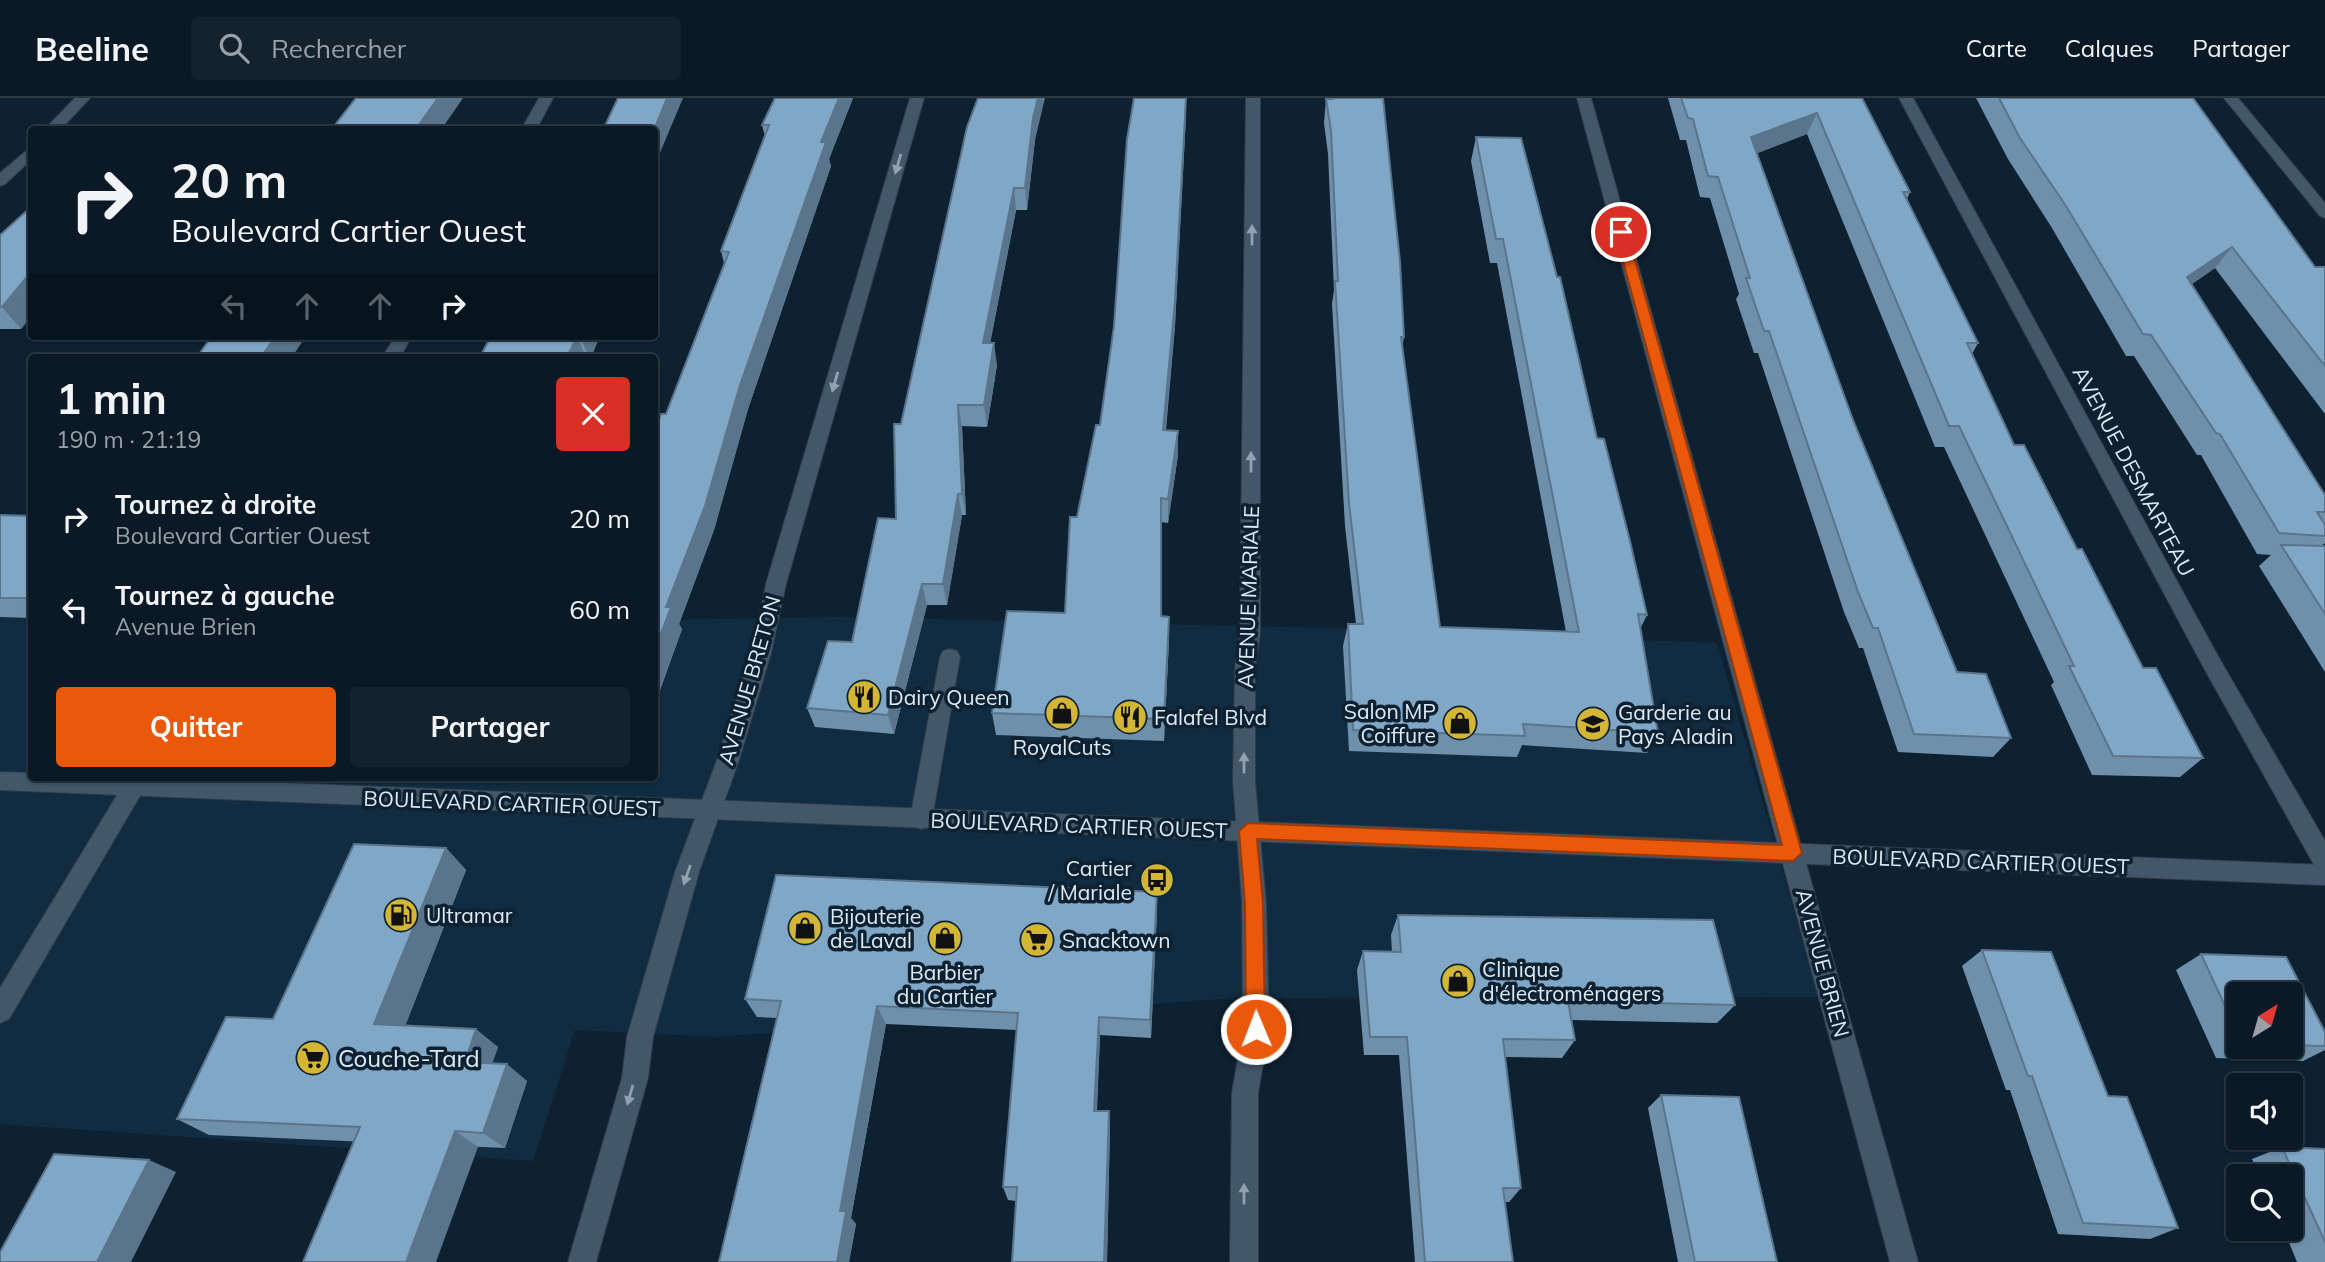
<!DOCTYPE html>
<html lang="fr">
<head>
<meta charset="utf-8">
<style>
	:root { --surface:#0a1925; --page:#13222d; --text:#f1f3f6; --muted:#99a0a7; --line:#2a3842; --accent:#ea580c }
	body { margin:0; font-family:Mulish,sans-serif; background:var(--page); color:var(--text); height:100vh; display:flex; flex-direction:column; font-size:26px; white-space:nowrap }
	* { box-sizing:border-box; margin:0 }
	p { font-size:23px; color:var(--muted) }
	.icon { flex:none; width:38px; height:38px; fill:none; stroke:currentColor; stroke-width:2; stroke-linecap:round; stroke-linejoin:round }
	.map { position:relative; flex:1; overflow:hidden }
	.panel { position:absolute; left:28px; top:256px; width:630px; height:427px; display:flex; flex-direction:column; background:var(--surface); border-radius:7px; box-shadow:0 2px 5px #0004,0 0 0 2px var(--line) }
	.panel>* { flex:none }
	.top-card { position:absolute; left:28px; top:28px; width:630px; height:214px; border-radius:7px; box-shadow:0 2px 5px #0004,0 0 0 2px var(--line); background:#0a1925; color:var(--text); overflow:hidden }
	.needle { width:46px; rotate:37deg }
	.fabs { position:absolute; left:2226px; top:884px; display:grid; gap:14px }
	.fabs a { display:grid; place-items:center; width:77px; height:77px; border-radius:7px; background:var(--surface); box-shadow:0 2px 5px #0004,0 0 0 2px var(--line); font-size:35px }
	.pin { position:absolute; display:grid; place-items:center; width:60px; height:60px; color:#fff; margin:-30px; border:4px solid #fff; border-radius:50%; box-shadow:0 2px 7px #0007 }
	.me { position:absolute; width:77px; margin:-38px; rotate:359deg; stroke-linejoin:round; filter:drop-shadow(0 0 5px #0008) }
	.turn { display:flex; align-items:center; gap:24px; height:147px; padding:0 28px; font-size:32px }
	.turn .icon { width:91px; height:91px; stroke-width:2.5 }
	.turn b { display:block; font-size:49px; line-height:60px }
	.lanes { display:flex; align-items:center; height:66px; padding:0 28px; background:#0003; justify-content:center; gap:35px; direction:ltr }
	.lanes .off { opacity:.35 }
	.round { display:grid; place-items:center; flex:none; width:74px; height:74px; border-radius:7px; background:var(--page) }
	.summary { display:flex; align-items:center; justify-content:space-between; height:119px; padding:0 28px }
	h1 { font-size:42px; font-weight:700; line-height:52px }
	.action { display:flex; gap:14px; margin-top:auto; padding:14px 28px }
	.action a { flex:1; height:80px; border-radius:7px; background:var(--accent); color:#fff; font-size:28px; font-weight:700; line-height:80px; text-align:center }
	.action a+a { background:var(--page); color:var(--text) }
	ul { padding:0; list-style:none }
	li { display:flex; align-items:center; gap:21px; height:91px; padding:0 28px }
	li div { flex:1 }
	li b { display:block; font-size:26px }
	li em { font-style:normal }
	header { display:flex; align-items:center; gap:42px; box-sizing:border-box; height:98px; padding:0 35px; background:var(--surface); border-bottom:2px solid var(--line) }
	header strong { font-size:33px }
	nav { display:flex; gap:38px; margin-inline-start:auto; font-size:24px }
	.search { width:490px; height:63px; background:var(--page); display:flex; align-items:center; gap:18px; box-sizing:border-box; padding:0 24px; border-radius:7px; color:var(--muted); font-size:26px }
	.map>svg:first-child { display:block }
	.built { fill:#112c40 }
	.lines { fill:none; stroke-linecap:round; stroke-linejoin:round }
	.service-casing { stroke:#313c49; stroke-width:2 }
	.minor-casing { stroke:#313c49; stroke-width:2 }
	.tertiary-casing { stroke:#313c49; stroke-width:2 }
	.service { fill:#425769; fill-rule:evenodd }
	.minor { fill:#425769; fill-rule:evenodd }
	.tertiary { fill:#425769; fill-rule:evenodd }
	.wall { fill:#6f90ab; fill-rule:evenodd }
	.shaded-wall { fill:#5a758b }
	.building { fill:#81a7c7; stroke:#5a758b; stroke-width:2 }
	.oneway { fill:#90a1af }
	.route { fill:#ea580c; stroke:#983908; stroke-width:2 }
	.labels { text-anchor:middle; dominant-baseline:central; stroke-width:7; stroke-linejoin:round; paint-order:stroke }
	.street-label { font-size:21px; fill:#deebf5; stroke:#0d2131 }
	.poi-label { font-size:21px; fill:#deebf5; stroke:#0d2131; text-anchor:start }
	.near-poi-label { font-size:24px; fill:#deebf5; stroke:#0d2131; text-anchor:start }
</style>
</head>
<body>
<header>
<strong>Beeline</strong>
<div class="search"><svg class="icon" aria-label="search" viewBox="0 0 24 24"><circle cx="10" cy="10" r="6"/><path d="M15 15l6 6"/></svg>Rechercher</div>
<nav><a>Carte</a><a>Calques</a><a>Partager</a></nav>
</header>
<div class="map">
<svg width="2325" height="1164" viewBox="0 0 2325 1164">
	<rect width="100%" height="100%" fill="#0d2131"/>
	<!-- built -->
	<polygon class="built" points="0,418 31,420 32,679 654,679 655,522 838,519 1329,530 1717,545 1798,826 1828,899 1235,900 717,939 575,932 533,1063 0,1026"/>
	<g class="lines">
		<!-- service casing -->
		<g class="service-casing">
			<polygon id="service" points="950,551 957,553 960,559 932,721 929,728 921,731 913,728 910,721 940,559 943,553"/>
		</g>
		<!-- minor casing -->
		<g class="minor-casing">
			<g id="minor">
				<polygon points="75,0 90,0 60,32 44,32"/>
				<polygon points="539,0 553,0 536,32 521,32"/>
				<polygon points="910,0 924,0 786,486 771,555 739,662 699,774 653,939 648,980 596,1164 568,1164 622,980 627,939 675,774 717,662 751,555 766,486"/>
				<polygon points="1246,0 1260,0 1260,536 1255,570 1255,683 1266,805 1269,931 1258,995 1258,1164 1230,1164 1232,995 1243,931 1242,805 1233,683 1235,570 1240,536"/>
				<polygon points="1577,0 1591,0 1918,1164 1890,1164"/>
				<polygon points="1899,0 1913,0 2219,560 2325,743 2325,775 2317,772 2205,572"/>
				<polygon points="2224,0 2238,0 2325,105 2325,120 2320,118"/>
				<polygon points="32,48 32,61 5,86 0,88 0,75"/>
				<polygon points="396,238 412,238 400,259 382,259"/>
				<polygon points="128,679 151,679 9,921 0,925 0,890"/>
			</g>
		</g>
		<!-- tertiary casing -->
		<g class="tertiary-casing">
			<polygon id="tertiary" points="0,674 32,675 32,679 137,679 2325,767 2325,787 0,692"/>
		</g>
		<!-- service -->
		<use href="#service" class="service"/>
		<!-- minor -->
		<use href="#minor" class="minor"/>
		<!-- tertiary -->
		<use href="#tertiary" class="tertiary"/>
	</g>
	<!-- wall -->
	<g class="wall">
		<polygon points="775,0 853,0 829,61 831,68 748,311 714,432 679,526 682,531 654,609 654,336 666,316 724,165 721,153 765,38 762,27"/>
		<polygon points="1328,0 1383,0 1404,239 1402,251 1440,529 1566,534 1497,165 1490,165 1471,63 1476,39 1597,340 1647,517 1640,531 1658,635 1647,655 1522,647 1517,659 1349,653 1343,548 1348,526 1356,526 1345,428 1332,206 1334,192 1328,56 1324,25 1326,1 1329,1"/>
		<polygon points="1668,0 1862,0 1910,94 1907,101 1978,245 1972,256 2014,347 2077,451 2143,570 2203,660 2180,679 2092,677 2051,587 2054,584 1944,349 1935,349 1807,36 1757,55 1853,322 1957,574 2011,640 1993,659 1898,654 1863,550 1859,550 1844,514 1758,255 1754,255 1736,201 1739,196 1710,100 1700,99 1686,42 1680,42"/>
		<polygon points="1976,0 2193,0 2315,169 2325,169 2325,316 2215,170 2192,186 2325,397 2325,445 2321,448 2325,448 2325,574 2259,468 2271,457 2257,456 2201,357 2197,357 2134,258 2126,258 2052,130 2008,61"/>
		<polygon points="1186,19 1175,228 1166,332 1178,333 1178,357 1168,425 1161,424 1161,518 1169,542 1164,643 996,637 992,615 1065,515 1077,419 1100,327"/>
		<polygon points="1035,42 1027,112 1016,112 990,245 997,267 987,329 962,328 966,417 962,417 947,507 927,507 894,636 815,629 807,610 852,544 896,421 901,326"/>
		<polygon points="0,137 21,231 0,231"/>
		<polygon points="491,238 600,238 591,259 480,259"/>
		<polygon points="0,417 32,418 32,520 0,519"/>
		<polygon points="446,750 466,772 405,928 498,949 492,965 527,983 505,1050 209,1037 177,1021 273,921"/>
		<polygon points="1157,814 1151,940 1100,937 1097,1013 1109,1013 1110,1029 1107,1164 1012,1164 1016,1103 1008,1102 1003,1089 1017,932 886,926 851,1120 856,1126 849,1164 777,920 757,919 745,901"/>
		<polygon points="1398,817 1735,907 1717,925 1572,922 1575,942 1562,960 1505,959 1521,1090 1509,1104 1505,1104 1513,1164 1415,1164 1399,957 1364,957 1357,872 1363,853 1392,854 1391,837"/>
		<polygon points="1982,852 2108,998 2178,1130 2150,1141 2058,1136 2010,992 2006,992 1962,868"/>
		<path d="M 2201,856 L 2286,859 L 2325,934 L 2325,952 L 2303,963 L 2216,960 L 2176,872 ZM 2238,896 L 2291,896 L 2291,948 L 2238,948 Z"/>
		<polygon points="1661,997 1777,1164 1678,1164 1648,1010"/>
		<polygon points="2282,1049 2325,1051 2325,1164 2297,1164 2283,1130 2291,1130 2291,1078 2260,1078 2252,1061"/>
	</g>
	<!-- shaded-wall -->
	<g class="shaded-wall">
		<polygon points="438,0 463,0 441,32 415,32"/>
		<polygon points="667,0 683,0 654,69 654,32"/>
		<polygon points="839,0 853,0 829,61 831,68 748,311 714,432 679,526 682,531 654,609 654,554 666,509 821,44"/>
		<polygon points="1038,0 1045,0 1035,42 1027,112 1025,90 1033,20"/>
		<polygon points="1186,0 1175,228 1163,356 1163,332"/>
		<polygon points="1817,15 1807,36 1743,61 1751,39"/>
		<polygon points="1014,90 1016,112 986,267 983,245"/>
		<polygon points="2232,149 2215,170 2171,200 2187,179"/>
		<polygon points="32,173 32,218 21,231 2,209"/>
		<polygon points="276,238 306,238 292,259 261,259"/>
		<polygon points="580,238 600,238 591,259 589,259"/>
		<polygon points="577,239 586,259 567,259"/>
		<polygon points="994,245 997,267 987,329 984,307"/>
		<polygon points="958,307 962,328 966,417 962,396"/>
		<polygon points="1178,333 1178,357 1168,425 1168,401"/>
		<polygon points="958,396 962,417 947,507 943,486"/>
		<polygon points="922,486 927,507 894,636 888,617"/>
		<polygon points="1169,519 1169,542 1164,643 1164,621"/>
		<polygon points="446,750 466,772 399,944 374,926"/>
		<polygon points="1157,794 1157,814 1151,940 1150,922"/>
		<polygon points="877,908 886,926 851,1120 856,1126 849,1164 837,1164 840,1113"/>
		<polygon points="1099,919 1100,937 1096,1028 1094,1013"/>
		<polygon points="476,931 498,949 487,981 465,964"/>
		<polygon points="507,966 527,983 505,1050 483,1035"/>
		<polygon points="1109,1013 1110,1029 1107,1164 1104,1164"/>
		<polygon points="455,1033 478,1049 436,1164 406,1164"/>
		<polygon points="149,1062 176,1074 131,1164 97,1164"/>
	</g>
	<!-- building -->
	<g class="building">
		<polygon points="356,0 438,0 415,32 331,32"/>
		<polygon points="618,0 667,0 654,32 603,32"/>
		<polygon points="775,0 839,0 821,44 826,44 740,287 705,408 666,509 671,509 654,554 654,336 661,316 666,316 729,154 721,153 769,27 762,27"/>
		<polygon points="978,0 1038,0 1033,20 1025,90 1014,90 983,245 994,245 984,307 958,307 962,396 958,396 943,486 922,486 888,617 807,610 828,543 852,544 878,420 896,421 894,326 901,326 967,29"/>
		<polygon points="1134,0 1186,0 1175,203 1163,332 1178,333 1168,401 1161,400 1161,518 1169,519 1164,621 992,615 1007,513 1065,515 1070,419 1077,419 1096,327 1100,327 1114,228 1127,41"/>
		<polygon points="1333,0 1383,0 1400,164 1404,239 1401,239 1440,529 1579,534 1503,141 1496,141 1476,39 1521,40 1557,179 1560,179 1597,340 1604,341 1630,443 1647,517 1638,516 1658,635 1523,626 1525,638 1353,632 1348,526 1363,526 1349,405 1335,183 1338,183 1331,32 1326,1 1333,1"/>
		<polygon points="1681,0 1862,0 1910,94 1903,94 1978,245 1967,245 2014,347 2024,347 2077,451 2082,451 2143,570 2156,570 2203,660 2113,658 2069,568 2074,568 1959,328 1949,328 1817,15 1751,39 1853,322 1957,574 1986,576 2011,640 1914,636 1878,530 1873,530 1858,494 1769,233 1764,233 1746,180 1750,180 1718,79 1708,78 1693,21 1688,20"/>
		<polygon points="1999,0 2193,0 2315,169 2325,169 2325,268 2232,149 2187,179 2325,397 2325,414 2317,414 2325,427 2325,438 2279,435 2220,336 2216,335 2151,237 2143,236 2066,108 2020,40"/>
		<polygon points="32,108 32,173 2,209 0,209 0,137"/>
		<polygon points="212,238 276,238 261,259 197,259"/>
		<polygon points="491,238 580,238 577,239 567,259 480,259"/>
		<polygon points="0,417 32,418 32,496 29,500 0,500"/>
		<polygon points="2281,447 2325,448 2325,516"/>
		<polygon points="354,746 446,750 374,926 476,931 465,964 507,966 483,1035 455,1033 406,1164 303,1164 360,1029 177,1021 226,919 273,921"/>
		<polygon points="776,777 1157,794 1150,922 1099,919 1094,1013 1109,1013 1104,1164 1012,1164 1017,1089 1003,1089 1018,915 877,908 840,1113 846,1113 837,1164 719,1164 781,903 745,901"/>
		<polygon points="1398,817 1713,822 1735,907 1568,903 1575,942 1503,941 1521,1090 1503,1090 1513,1164 1425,1164 1407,939 1370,939 1363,853 1401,854"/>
		<polygon points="1982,852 2051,854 2108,998 2127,999 2178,1130 2083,1125 2032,978 2028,978"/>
		<polygon points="2201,856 2286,859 2325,934 2325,948 2291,947 2291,896 2238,896 2238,936"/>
		<polygon points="1661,997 1739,999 1777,1164 1695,1164"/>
		<polygon points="2282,1049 2325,1051 2325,1144"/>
		<polygon points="54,1056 149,1062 97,1164 0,1164 0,1154"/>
	</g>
	<!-- one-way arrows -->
	<defs><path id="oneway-solid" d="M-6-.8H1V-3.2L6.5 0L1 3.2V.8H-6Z" transform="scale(1.75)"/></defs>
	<g class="oneway">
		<use href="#oneway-solid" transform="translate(898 66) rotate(106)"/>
		<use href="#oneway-solid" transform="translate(1252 137) rotate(-90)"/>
		<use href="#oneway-solid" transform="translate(835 284) rotate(106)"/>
		<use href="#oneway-solid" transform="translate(1251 364) rotate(-90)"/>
		<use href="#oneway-solid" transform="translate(1244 665) rotate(-90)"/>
		<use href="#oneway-solid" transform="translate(687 777) rotate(109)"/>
		<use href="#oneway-solid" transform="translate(630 997) rotate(106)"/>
		<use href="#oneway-solid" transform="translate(1244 1096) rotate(-90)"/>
	</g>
	<!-- route -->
	<polygon class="route" points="1621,131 1627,134 1802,755 1793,763 1257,741 1263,805 1265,931 1262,938 1256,940 1249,938 1246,931 1245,805 1239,733 1248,725 1782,747 1615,134"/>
	<!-- icons -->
	<defs>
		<g id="restaurant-disc" transform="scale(1.75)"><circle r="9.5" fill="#d3b635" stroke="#0d2131"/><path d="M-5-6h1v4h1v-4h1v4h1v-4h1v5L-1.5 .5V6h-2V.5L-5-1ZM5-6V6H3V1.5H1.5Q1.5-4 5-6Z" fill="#111"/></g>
		<g id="shop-disc" transform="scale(1.75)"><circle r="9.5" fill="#d3b635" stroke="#0d2131"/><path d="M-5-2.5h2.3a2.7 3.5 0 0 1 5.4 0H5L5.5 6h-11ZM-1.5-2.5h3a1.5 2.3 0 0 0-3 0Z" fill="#111"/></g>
		<g id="school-disc" transform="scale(1.75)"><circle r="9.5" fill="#d3b635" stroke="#0d2131"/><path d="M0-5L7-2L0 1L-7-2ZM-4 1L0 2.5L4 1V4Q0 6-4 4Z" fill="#111"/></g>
		<g id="bus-disc" transform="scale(1.75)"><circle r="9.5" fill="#d3b635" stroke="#0d2131"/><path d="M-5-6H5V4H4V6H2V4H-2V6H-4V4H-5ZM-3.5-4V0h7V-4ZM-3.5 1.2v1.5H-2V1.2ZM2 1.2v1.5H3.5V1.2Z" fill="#111"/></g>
		<g id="fuel-disc" transform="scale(1.75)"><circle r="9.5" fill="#d3b635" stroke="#0d2131"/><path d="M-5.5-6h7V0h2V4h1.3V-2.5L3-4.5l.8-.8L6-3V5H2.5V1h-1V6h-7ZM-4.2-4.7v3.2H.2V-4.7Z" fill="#111"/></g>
		<g id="supermarket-disc" transform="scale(1.75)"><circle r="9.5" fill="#d3b635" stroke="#0d2131"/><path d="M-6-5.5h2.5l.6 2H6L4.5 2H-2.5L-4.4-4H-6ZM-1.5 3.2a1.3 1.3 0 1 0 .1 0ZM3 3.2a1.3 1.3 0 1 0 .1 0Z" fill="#111"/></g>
	</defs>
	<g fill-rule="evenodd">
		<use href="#restaurant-disc" x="864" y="599"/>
		<use href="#shop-disc" x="1062" y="615"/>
		<use href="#restaurant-disc" x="1130" y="619"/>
		<use href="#shop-disc" x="1460" y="625"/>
		<use href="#school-disc" x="1593" y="626"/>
		<use href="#bus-disc" x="1157" y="782"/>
		<use href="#fuel-disc" x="401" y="817"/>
		<use href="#shop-disc" x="805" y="830"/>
		<use href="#shop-disc" x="945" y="840"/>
		<use href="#supermarket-disc" x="1037" y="842"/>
		<use href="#shop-disc" x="1458" y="883"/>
		<use href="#supermarket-disc" x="313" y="960"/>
	</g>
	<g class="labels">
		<!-- street labels -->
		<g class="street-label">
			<text transform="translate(2134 373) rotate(62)">AVENUE DESMARTEAU</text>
			<text transform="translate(1248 499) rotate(-88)">AVENUE MARIALE</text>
			<text transform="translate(749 582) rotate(-74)">AVENUE BRETON</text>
			<text transform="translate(512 705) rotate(2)">BOULEVARD CARTIER OUEST</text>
			<text transform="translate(1079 727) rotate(2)">BOULEVARD CARTIER OUEST</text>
			<text transform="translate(1981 763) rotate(2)">BOULEVARD CARTIER OUEST</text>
			<text transform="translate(1823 865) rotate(75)">AVENUE BRIEN</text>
		</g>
		<!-- poi labels -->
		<g class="poi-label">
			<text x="888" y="599">Dairy Queen</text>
			<text x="1436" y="613" text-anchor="end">Salon MP<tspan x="1436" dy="24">Coiffure</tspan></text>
			<text x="1618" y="614">Garderie au<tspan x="1618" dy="24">Pays Aladin</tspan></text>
			<text x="1154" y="619">Falafel Blvd</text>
			<text x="1062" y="649" text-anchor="middle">RoyalCuts</text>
			<text x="1132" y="770" text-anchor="end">Cartier<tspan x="1132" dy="24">/ Mariale</tspan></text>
			<text x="426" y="817">Ultramar</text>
			<text x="830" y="818">Bijouterie<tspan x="830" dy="24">de Laval</tspan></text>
			<text x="1062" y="842">Snacktown</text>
			<text x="1482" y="871">Clinique<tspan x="1482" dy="24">d'électroménagers</tspan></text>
			<text x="945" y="874" text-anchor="middle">Barbier<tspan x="945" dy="24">du Cartier</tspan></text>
		</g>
		<!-- near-poi labels -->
		<g class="near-poi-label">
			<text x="338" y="960">Couche-Tard</text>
		</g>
	</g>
</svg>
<div class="fabs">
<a><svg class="needle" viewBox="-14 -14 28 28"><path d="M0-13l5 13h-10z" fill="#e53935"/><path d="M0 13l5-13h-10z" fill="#99a0a7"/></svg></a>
<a><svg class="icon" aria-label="sound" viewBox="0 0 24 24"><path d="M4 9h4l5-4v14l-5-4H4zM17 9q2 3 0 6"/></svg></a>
<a><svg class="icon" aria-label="search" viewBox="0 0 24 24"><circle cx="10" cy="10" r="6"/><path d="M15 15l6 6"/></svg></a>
</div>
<div class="pin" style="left:1621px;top:134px;background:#d93025"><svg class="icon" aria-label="arrive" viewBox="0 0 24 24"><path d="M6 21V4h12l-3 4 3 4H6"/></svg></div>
<svg class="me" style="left:1256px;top:931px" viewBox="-20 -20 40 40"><circle r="17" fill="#ea580c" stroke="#fff" stroke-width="3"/><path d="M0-11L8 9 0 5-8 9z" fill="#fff"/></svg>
<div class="top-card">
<div class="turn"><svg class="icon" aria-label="right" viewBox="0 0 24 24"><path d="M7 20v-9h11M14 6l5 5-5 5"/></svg><div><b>20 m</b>Boulevard Cartier Ouest</div></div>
<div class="lanes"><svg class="icon off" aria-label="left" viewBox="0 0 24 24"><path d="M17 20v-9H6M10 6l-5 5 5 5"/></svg><svg class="icon off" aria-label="ahead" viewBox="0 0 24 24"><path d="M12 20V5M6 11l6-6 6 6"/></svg><svg class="icon off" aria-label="ahead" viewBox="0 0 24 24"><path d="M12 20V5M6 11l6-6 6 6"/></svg><svg class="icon" aria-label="right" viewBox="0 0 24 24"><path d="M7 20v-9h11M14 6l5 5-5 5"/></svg></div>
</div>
<section class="panel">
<div class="summary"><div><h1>1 min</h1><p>190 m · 21:19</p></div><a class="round" style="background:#d93025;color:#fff"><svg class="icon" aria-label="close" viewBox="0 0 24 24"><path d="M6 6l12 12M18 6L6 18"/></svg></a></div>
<ul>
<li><svg class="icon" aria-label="right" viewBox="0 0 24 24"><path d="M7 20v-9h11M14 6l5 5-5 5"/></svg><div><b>Tournez à droite</b><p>Boulevard Cartier Ouest</p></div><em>20 m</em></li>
<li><svg class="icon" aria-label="left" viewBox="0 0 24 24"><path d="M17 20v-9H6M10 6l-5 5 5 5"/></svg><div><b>Tournez à gauche</b><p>Avenue Brien</p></div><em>60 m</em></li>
</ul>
<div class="action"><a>Quitter</a><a>Partager</a></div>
</section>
</div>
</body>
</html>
